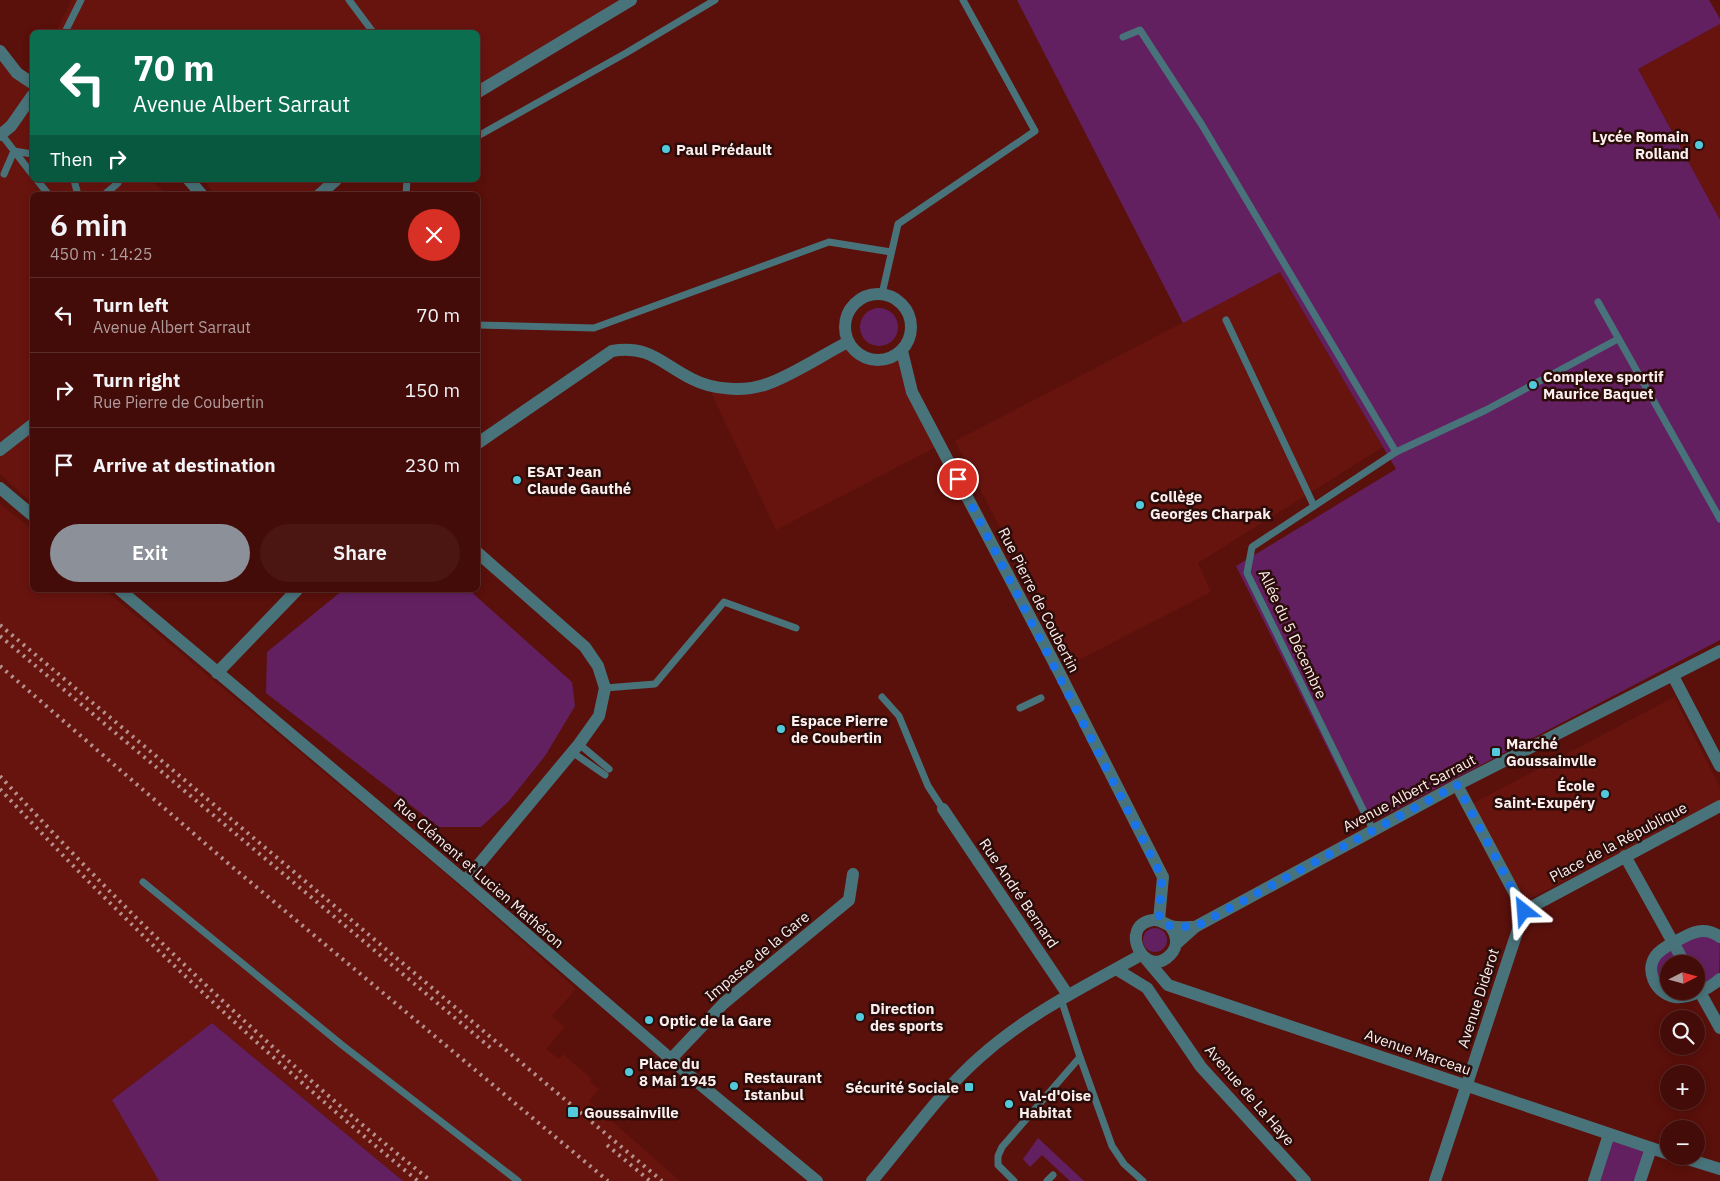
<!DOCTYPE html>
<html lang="en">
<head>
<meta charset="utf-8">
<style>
	:root { --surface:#440c08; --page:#4b1512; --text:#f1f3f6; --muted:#af9b9c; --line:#5c2c29; --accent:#8c9099 }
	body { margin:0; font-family:"IBM Plex Sans",sans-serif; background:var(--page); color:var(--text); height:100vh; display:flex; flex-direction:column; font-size:19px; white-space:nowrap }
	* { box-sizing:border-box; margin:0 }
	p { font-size:16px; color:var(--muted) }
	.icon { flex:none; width:28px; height:28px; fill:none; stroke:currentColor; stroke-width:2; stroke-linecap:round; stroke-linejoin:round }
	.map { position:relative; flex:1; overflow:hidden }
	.side { position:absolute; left:30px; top:192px; width:450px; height:400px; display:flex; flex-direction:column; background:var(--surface); border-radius:8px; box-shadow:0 2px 8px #0003,0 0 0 1px var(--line) }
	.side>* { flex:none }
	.hud { position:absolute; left:30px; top:30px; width:450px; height:152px; border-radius:8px; box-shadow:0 2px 8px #0003,0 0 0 1px var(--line); background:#0b6e4f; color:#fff; overflow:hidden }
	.needle { width:32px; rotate:84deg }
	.fabs { position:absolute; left:1660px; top:955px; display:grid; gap:10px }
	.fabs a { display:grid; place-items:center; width:45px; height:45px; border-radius:50%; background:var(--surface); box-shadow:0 2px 8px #0003,0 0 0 1px var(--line); font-size:25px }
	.pin { position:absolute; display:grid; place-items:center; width:42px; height:42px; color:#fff; margin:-21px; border:2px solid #fff; border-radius:50%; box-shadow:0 1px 5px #0007 }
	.me { position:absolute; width:55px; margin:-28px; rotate:332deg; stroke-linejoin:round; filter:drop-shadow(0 0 4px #0008) }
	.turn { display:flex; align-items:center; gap:18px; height:105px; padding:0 20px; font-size:22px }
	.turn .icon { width:65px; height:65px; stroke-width:2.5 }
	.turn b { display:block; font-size:35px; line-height:42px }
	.then { display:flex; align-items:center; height:48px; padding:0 20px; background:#0003; gap:10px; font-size:19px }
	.round { display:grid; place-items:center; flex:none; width:52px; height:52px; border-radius:26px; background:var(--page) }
	.summary { display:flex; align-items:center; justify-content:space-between; height:85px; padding:0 20px }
	h1 { font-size:30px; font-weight:600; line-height:38px }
	.primary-button { display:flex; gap:10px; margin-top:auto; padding:10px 20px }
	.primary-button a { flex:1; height:58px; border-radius:30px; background:var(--accent); color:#fff; font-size:20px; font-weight:600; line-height:58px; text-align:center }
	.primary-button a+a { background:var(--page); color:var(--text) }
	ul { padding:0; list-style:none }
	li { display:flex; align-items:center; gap:15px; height:75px; padding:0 20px; border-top:1px solid var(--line) }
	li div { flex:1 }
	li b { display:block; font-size:19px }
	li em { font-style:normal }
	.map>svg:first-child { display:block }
	.built { fill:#67140f }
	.green { fill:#632061; fill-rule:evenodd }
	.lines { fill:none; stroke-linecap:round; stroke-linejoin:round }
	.service { stroke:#49737a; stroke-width:7 }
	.minor { stroke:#49737a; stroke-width:12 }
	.tertiary { stroke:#49737a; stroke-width:12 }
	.rail { stroke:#b5908d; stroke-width:4; stroke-dasharray:2.5 5; stroke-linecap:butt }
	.route { stroke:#1a73e8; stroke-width:9; stroke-dasharray:0 16.2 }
	.poi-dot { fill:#53cadc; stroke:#2c0c09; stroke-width:2 }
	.labels { text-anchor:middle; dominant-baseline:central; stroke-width:5; stroke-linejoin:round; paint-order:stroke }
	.poi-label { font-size:15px; font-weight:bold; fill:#f9efee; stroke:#2c0c09; text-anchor:start }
	.street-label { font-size:15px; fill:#f9efee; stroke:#2c0c09 }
</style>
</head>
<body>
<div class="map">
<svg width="1720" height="1181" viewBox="0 0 1720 1181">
	<rect width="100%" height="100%" fill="#5a100b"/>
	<!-- built -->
	<g class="built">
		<polygon points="72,0 631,0 478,92 478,32 56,32"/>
		<polygon points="1720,24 1720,220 1638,69"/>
		<polygon points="0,51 32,83 32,180 150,180 168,195 32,195 32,503 0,474"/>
		<polygon points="203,180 336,180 319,195 216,195"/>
		<polygon points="1280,272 1383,447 1198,563 1211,592 1071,664 955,441"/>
		<polygon points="848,342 863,357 873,360 894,357 902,351 912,392 940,445 776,530 707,384 767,384"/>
		<polygon points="0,504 32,529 32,590 105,590 445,873 576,989 552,1016 565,1027 546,1049 559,1059 563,1054 591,1078 590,1082 599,1089 589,1101 680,1181 403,1181 212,1023 112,1100 159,1181 0,1181"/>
		<polygon points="1674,697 1720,787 1720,801 1525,901 1468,806"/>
	</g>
	<!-- green -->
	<g class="green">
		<polygon points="1017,0 1709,0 1720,19 1720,24 1638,69 1720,220 1720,640 1366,825 1236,566 1396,469 1280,272 1183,323"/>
		<circle cx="879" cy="327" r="19"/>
		<polygon points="343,590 469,590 572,682 575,706 545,756 509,801 481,827 439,827 266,693 267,652"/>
		<circle cx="1155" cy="940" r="12"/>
		<path d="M 1703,930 L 1720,937 L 1719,980 C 1708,987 1696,994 1684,997 C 1664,1001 1644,979 1653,960 C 1659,948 1690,931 1703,930 ZM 1669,964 L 1696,964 L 1696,991 L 1669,991 Z"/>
		<polygon points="212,1023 403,1181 159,1181 112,1100"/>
		<polygon points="1609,1134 1651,1148 1640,1181 1594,1181"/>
		<polygon points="1038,1138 1084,1181 1070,1181 1042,1155 1030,1167 1023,1159"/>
	</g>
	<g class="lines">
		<!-- service -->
		<g class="service">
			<polyline points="349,0 373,32"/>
			<polyline points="65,32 81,0"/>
			<polyline points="1123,37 1140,30 1202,125 1396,452"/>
			<polyline points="1,134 32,174"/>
			<polyline points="478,136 626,53 715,0"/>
			<polyline points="4,174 14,151 32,154"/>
			<polyline points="37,180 49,195"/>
			<polyline points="74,180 78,195"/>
			<polyline points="104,195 118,183 116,180"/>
			<polyline points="406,195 407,180"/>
			<polyline points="882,294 898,224 1035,131 963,0"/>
			<polyline points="1598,302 1720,519"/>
			<polyline points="1226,320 1314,506"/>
			<polyline points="478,325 594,328 829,242 891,252"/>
			<polyline points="605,688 655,684 724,602 796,628"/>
			<polyline points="882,697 899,716 928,786 943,809"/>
			<polyline points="1020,708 1041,698"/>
			<polyline points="579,744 609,769"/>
			<polyline points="572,752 605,775"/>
			<polyline points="1373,830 1247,573 1252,547 1396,452 1486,410 1618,339"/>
			<polyline points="143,882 342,1045 518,1181"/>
			<polyline points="1061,999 1080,1057"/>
			<polyline points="1014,1181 998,1165 998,1156 1002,1147 1080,1057 1112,1146 1124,1164 1143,1181"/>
			<polyline points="1047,1181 1053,1175"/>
		</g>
		<!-- minor -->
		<g class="minor">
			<polyline points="0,51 17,73 32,83"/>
			<polyline points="478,92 631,0"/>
			<polyline points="0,135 11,126 32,96"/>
			<polyline points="189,180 202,195"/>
			<polyline points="319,195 336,180"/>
			<circle cx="878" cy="327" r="33"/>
			<polyline points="902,351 912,392 1059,672 1163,877 1159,920"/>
			<path d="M 478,443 L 612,351 C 650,345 660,363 692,379 C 713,390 745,392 767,384 C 791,376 824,354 848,342"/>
			<polyline points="0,450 32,425"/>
			<polyline points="0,488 32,515"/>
			<polyline points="120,590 465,881 695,1080 817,1181"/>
			<polyline points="217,673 297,590"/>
			<polyline points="1673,676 1720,766"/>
			<polyline points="1457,785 1524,911 1720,806"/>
			<polyline points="943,809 1068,995"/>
			<polyline points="1625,856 1685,964"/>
			<polyline points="465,881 579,744 599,716 605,688 598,666 585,647 478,553"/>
			<path d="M 1720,937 C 1708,928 1697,930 1684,937 C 1676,941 1665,946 1658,953 C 1643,968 1655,994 1675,997 C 1689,999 1710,988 1720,979"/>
			<polyline points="1146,959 1168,985 1669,1154"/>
			<polyline points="1116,969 1147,988 1201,1067 1305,1181"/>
			<polyline points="1696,985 1720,1028"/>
			<polyline points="671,1059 724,1003 849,900 853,874"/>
			<polyline points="1678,1156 1720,1169"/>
			<polyline points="1435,1181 1524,911"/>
			<polyline points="1594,1181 1609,1134"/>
			<polyline points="1640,1181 1651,1148"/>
		</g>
		<!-- tertiary -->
		<g class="tertiary">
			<path d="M 1170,926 C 1177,935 1179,946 1170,955 C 1145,981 1117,925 1153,920 C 1161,919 1164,924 1171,926 C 1178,928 1188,927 1195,927"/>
			<polyline points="1176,944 1195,927 1457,785 1720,651"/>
			<path d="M 872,1181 C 907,1140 939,1093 980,1057 C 1028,1014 1085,986 1141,955"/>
		</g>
		<!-- rail -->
		<g class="rail">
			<polyline points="0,625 662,1181"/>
			<polyline points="0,636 492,1049"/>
			<polyline points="0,666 230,865 608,1181"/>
			<path d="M 0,776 C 133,921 277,1058 431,1181"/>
			<path d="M 0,789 C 130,929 270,1060 418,1181"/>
			<polyline points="607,1145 650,1181"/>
		</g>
	</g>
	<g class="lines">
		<!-- route -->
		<polyline class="route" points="958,479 1162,877 1159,920 1170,926 1195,927 1457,785 1524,911"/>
	</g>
	<!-- markers -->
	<g class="poi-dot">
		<circle cx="1699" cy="145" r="5"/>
		<circle cx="666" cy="149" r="5"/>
		<circle cx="1533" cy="385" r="5"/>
		<circle cx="517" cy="480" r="5"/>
		<circle cx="1140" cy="505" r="5"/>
		<circle cx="781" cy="729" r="5"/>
		<rect x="1491" y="747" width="10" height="10" rx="2.5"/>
		<circle cx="1605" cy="794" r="5"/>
		<circle cx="860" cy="1017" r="5"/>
		<circle cx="649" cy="1020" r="5"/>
		<circle cx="629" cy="1072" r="5"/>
		<circle cx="734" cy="1086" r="5"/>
		<rect x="964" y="1082" width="10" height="10" rx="2.5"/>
		<circle cx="1009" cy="1104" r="5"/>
		<rect x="567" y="1106" width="12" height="12" rx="2.5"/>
	</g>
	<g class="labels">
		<!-- poi labels -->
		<g class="poi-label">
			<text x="1689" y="136" text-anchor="end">Lycée Romain<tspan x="1689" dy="17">Rolland</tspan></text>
			<text x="676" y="149">Paul Prédault</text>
			<text x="1543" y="376">Complexe sportif<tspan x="1543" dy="17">Maurice Baquet</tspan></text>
			<text x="527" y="471">ESAT Jean<tspan x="527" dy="17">Claude Gauthé</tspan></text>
			<text x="1150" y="496">Collège<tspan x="1150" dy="17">Georges Charpak</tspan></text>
			<text x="791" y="720">Espace Pierre<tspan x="791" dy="17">de Coubertin</tspan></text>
			<text x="1506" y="743">Marché<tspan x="1506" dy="17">Goussainvlle</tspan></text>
			<text x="1595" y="785" text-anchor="end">École<tspan x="1595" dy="17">Saint-Exupéry</tspan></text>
			<text x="870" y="1008">Direction<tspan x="870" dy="17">des sports</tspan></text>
			<text x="659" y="1020">Optic de la Gare</text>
			<text x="639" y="1063">Place du<tspan x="639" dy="17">8 Mai 1945</tspan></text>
			<text x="744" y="1077">Restaurant<tspan x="744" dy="17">Istanbul</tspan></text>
			<text x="959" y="1087" text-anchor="end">Sécurité Sociale</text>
			<text x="1019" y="1095">Val-d'Oise<tspan x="1019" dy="17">Habitat</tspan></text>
			<text x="584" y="1112">Goussainville</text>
		</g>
		<!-- street labels -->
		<g class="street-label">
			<text transform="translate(1039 600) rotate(63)">Rue Pierre de Coubertin</text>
			<text transform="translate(1293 634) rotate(65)">Allée du 5 Décembre</text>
			<text transform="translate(1409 793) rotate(-28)">Avenue Albert Sarraut</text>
			<text transform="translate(1618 842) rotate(-28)">Place de la République</text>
			<text transform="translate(479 873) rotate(41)">Rue Clément et Lucien Mathéron</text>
			<text transform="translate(1019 893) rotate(56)">Rue André Bernard</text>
			<text transform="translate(757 956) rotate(-40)">Impasse de la Gare</text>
			<text transform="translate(1478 998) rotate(-72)">Avenue Diderot</text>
			<text transform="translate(1418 1052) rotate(19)">Avenue Marceau</text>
			<text transform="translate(1250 1095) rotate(49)">Avenue de La Haye</text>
		</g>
	</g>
</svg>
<div class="fabs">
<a><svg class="needle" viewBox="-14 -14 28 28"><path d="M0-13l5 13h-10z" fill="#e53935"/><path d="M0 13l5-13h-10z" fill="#af9b9c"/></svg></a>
<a><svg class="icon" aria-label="search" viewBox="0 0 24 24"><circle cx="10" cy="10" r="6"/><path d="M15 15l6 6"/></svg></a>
<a>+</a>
<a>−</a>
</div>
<div class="pin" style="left:958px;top:479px;background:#d93025"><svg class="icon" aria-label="arrive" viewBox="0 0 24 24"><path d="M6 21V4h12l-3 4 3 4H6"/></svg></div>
<svg class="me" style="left:1524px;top:911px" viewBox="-20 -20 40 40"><path d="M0-17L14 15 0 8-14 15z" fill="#1a73e8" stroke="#fff" stroke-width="4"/></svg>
<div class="hud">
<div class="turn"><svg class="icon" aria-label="left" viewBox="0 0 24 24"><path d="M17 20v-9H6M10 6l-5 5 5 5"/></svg><div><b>70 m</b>Avenue Albert Sarraut</div></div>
<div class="then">Then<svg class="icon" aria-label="right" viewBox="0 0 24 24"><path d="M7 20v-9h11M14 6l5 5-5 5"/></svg></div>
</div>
<section class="side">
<div class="summary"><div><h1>6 min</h1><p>450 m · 14:25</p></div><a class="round" style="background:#d93025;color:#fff"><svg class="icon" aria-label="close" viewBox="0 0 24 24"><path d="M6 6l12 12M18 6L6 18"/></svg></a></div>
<ul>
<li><svg class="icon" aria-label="left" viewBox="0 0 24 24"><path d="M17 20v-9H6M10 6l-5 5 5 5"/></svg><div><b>Turn left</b><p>Avenue Albert Sarraut</p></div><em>70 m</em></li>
<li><svg class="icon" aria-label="right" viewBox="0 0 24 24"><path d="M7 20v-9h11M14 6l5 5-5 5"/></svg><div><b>Turn right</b><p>Rue Pierre de Coubertin</p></div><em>150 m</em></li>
<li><svg class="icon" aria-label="arrive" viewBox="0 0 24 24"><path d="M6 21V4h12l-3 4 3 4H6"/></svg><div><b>Arrive at destination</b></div><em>230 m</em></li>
</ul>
<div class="primary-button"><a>Exit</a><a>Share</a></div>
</section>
</div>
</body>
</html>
